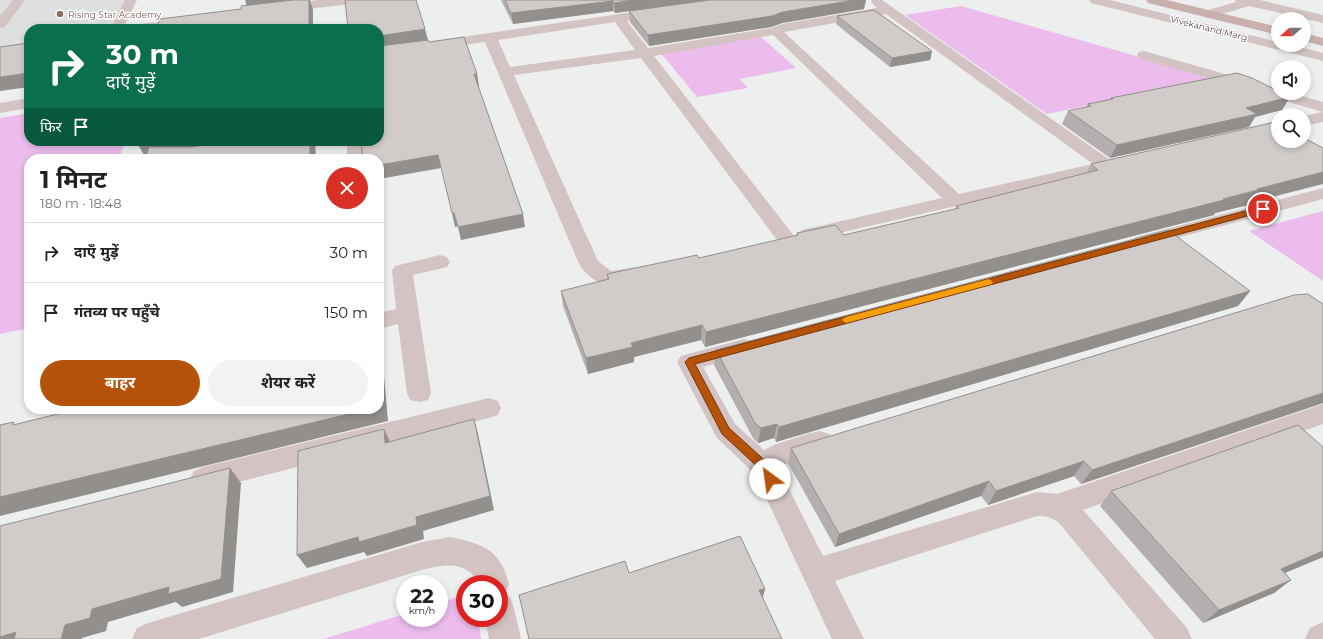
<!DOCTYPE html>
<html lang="hi">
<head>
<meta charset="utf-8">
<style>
	:root { --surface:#fff; --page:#f2f2f2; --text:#222; --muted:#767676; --line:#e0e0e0; --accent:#b45309 }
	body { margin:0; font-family:Montserrat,"Noto Sans Devanagari",sans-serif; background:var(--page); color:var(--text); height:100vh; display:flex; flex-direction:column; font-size:15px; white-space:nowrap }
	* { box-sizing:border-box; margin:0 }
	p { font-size:13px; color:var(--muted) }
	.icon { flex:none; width:22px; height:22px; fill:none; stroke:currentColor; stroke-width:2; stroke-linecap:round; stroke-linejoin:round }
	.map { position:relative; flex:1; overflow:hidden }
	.side { position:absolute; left:24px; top:154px; width:360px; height:260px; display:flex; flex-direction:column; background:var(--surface); border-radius:16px; box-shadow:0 2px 6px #0003 }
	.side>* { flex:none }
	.hud { position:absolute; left:24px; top:24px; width:360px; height:122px; border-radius:16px; box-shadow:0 2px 6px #0003; background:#0b6e4f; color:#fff; overflow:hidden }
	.needle { width:26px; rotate:249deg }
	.fabs { position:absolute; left:1271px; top:12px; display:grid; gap:8px }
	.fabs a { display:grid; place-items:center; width:40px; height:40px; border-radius:50%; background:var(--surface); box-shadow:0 2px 6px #0003; font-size:20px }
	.speed { position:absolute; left:396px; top:575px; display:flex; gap:8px; font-size:20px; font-weight:700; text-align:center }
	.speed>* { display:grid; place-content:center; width:52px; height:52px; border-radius:50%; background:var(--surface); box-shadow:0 2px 6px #0003; line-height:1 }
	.speed small { font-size:10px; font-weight:400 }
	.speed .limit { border:6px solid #d22; background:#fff; color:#111 }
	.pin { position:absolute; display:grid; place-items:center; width:34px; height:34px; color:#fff; margin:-17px; border:2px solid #fff; border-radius:50%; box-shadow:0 1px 4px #0007 }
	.me { position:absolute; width:44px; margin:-22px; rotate:329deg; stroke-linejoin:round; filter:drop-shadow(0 0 3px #0008) }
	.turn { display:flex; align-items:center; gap:14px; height:84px; padding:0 16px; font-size:18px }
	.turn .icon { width:52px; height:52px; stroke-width:2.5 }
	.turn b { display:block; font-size:28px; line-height:34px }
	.then { display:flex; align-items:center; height:38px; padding:0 16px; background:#0003; gap:8px; font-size:15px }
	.round { display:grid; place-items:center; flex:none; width:42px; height:42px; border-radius:21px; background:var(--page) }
	.head { display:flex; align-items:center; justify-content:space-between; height:68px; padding:0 16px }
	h1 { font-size:24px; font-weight:700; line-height:30px }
	.action { display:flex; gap:8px; margin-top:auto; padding:8px 16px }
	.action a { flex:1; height:46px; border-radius:24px; background:var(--accent); color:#fff; font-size:16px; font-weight:700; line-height:46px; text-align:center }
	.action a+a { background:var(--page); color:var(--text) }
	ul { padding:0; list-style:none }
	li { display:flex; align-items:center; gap:12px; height:60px; padding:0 16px; border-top:1px solid var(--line) }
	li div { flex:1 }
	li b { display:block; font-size:15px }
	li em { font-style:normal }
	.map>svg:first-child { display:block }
	.education { fill:#dee0df }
	.green { fill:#ebbcec }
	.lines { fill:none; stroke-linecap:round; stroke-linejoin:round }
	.minor { fill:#d3c4c3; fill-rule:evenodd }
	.major { fill:#cab0ad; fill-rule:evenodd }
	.wall { fill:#b4afae }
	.shaded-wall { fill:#928f8d }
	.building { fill:#d1ccca; stroke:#928f8d }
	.route { fill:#b45309; stroke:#753606 }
	.slow { fill:#f59e0b }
	.education-dot { fill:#8d6e63; stroke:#fff; stroke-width:1.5 }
	.labels { text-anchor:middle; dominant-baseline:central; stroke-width:3; stroke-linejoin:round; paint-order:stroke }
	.far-education-label { font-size:9px; fill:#785e54; stroke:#fff; text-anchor:start }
	.far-street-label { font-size:9px; fill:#594746; stroke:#fff }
</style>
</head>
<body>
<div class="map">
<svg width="1323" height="639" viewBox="0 0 1323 639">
	<rect width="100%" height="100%" fill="#ecefee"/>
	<!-- education -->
	<polygon class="education" points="0,0 127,0 112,29 29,29 29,52 0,55"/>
	<!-- green -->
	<g class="green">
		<polygon points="961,6 1217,79 1047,114 905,15"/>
		<polygon points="760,36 796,68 740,79 748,88 697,97 660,52"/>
		<polygon points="29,113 29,141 125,141 119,159 29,159 29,328 0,334 0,118"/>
		<polygon points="1323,211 1323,281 1249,231"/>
		<polygon points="465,595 465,618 478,618 481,639 323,639 405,614 405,618 439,618 439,603"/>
	</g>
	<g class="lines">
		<!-- minor -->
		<g class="minor">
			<polygon points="13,0 25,0 5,27 0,28 0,16"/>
			<path d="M 125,0 L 137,0 L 125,25 L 162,22 L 181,16 L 186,17 L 187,20 C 178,33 126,29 110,29 Z"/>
			<polygon points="318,0 357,0 355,3 351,4 281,12 277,11 275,8 277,5 281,4"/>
			<path d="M 872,0 L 882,0 L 1110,160 L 1117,159 L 1123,160 L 1126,164 L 1123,168 L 1117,169 L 809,240 L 802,238 L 799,234 L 802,230 L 942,198 L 773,35 L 654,56 L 794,236 L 797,240 L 794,244 L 787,246 L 780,244 L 641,58 L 514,75 L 598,261 L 611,271 L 637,267 L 644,269 L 647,274 L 644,279 C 618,286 596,291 579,264 L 485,42 L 379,57 L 379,49 L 660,8 L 664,9 L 666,12 L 664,15 L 627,21 L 648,48 L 771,28 L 782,24 L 877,8 L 871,2 ZM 886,14 L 1093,164 L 959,194 L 784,32 ZM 615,22 L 635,50 L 510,67 L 498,40 Z"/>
			<polygon points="1089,0 1110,0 1278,42 1278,45 1292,45 1323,53 1323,61 1091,3"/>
			<polygon points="1235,0 1260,0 1323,15 1323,23 1249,6 1209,18 1205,17 1203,14 1205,11 1236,2"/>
			<polygon points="1144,51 1278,89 1278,93 1291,93 1323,102 1323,112 1139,58 1137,55 1139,52"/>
			<polygon points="29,98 29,108 0,113 0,103"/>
			<polygon points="1323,112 1323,122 1304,126 1304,116"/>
			<polygon points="347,141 363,141 365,159 347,159"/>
			<polygon points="1323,188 1323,199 1143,247 1136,245 1133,241 1136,237"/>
			<polygon points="440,255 447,257 450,262 447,267 413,275 431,393 428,400 419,402 410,400 407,393 398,324 379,329 379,313 396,309 392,271 395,266"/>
			<path d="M 744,339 L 752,341 L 755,347 L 752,353 L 703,367 L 735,424 L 764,450 L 774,445 L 807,434 L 820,431 L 829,434 L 833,442 L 829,450 L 792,460 L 780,467 L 783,477 L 823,556 L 1037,492 L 1057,494 L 1323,404 L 1323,424 L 1083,510 L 1187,628 L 1192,639 L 1155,639 L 1059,523 C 1052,517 1046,516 1037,516 L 835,581 L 864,639 L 832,639 L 755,474 L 717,438 L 677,362 L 681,356 Z"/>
			<polygon points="489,398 498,401 501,408 498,415 489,418 203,491 194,487 190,479 194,471 203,467"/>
			<path d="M 450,537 C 483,544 500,549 509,584 L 504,595 L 510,597 L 514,608 L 521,639 L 489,639 L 485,618 L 499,618 L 499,584 L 479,584 C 478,579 475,577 472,574 C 457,561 440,566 422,570 L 199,639 L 132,639 L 137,628 L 148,623 L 422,542 Z"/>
			<polygon points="1323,622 1323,639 1305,639 1310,628"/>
		</g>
		<!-- major -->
		<g class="major">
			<polygon points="1146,0 1167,0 1278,27 1278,35 1148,3"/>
			<polygon points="1304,33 1323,38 1323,46 1304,41"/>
		</g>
	</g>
	<!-- wall -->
	<g class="wall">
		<polygon points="501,0 708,0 615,13 613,11 513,24"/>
		<polygon points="710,0 866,0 864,9 782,23 771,27 649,46 630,22 629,11"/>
		<polygon points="837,16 932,51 930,60 890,67 836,24"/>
		<polygon points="1290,97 1282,110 1255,117 1249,127 1110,158 1062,124 1068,111 1086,107 1088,104 1110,99 1111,98"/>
		<polygon points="1091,164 1249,203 1248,205 1215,213 1214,215 705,347 701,340 634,357 634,362 588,374 563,306 561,291 607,280 607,274 699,258 796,236 797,233 844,235 955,209 956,206 1087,173"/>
		<polygon points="1250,291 1238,306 776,442 774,438 758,443 753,438 714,365 716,350"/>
		<polygon points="1323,304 1323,403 1081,484 1074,476 988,505 981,496 835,547 788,463 791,448"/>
		<polygon points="1111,491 1323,557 1285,573 1291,580 1274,593 1203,623 1100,506"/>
	</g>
	<!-- shaded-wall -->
	<g class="shaded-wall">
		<polygon points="245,0 306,0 247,7"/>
		<polygon points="309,0 310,0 313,10 313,29 309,29"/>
		<polygon points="634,0 708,0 615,13 614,3"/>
		<polygon points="855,0 866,0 864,9 782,23 771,27 649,46 648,35"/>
		<polygon points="613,1 613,11 513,24 511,13"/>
		<polygon points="425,29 428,40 379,47 379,36"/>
		<polygon points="932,51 930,60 890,67 892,58"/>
		<polygon points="29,73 29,87 0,91 0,77"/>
		<polygon points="474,74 477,74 479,86 477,87"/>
		<polygon points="1290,97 1282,110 1255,117 1249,127 1110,158 1117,145 1246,108"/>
		<polygon points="136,141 240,141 144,155"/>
		<polygon points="310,141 315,141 316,159 305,159 305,155"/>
		<polygon points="438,155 441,168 379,179 379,165"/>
		<polygon points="1323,172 1323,184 1249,203 1248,205 1215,213 1214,215 705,347 706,332 1223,199 1257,189"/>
		<polygon points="452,213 454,213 458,226 455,227"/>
		<polygon points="523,214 525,227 461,240 458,227"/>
		<polygon points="1250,291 1238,306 776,442 779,427"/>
		<polygon points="702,325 701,340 634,357 634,362 588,374 586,358 631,343"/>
		<polygon points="379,347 382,354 388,421 0,516 0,497 370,409 379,409"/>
		<polygon points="1323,393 1323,403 1081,484 1092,470"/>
		<polygon points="474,419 478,434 494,510 423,531 424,539 367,556 364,552 307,568 297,555 416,517"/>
		<polygon points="777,424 774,438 758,443 761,428"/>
		<polygon points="384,429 391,444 385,443"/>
		<polygon points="1084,461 1074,476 988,505 996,491"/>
		<polygon points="230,468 241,483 233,592 182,607 176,602 108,622 106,631 82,638 82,639 61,639 65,625 92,609"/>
		<polygon points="989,481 981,496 835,547 839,534"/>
		<polygon points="1323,551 1323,557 1263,582 1281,569"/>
		<polygon points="1291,580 1274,593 1203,623 1219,610"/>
		<polygon points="765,589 762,601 759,590"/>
		<polygon points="16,632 27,639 0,639 0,637"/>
	</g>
	<!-- building -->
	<g class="building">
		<polygon points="293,0 309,0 309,29 135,29 157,26 160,19 241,9 241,6"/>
		<polygon points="345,0 416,0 425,29 379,36 379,29 348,29"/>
		<polygon points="505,0 634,0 614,3 613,1 511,13"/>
		<polygon points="710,0 855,0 783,12 772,16 648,35 629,11"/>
		<polygon points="874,10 932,51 892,58 837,16"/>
		<polygon points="464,37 477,74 474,74 523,214 458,227 454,213 452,213 438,155 379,165 379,159 363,159 361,141 379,141 379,46 428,40 429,42"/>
		<polygon points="29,43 29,73 0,77 0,47"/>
		<polygon points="1237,73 1252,78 1278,91 1278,93 1282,93 1290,97 1246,108 1257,114 1117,145 1068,111 1091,106 1088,104 1113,99 1111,98"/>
		<polygon points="1275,122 1278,124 1278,141 1304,141 1304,138 1323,148 1323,172 1257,189 1258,190 1223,199 1224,200 706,332 702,325 631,343 633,347 586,358 561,291 609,279 607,274 697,255 699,258 798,235 797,233 835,225 844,235 959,208 956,206 1098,170 1091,164"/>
		<polygon points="230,141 310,141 310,154 305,155 305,159 145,159 149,147 192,147"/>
		<polygon points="1168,230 1250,291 779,427 777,424 761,428 755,423 716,350"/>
		<polygon points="1308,294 1323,304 1323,393 1092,470 1084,461 996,491 989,481 839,534 791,448 1294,295"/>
		<polygon points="379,376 382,406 379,407"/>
		<polygon points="78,409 370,409 0,497 0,425 14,422 13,425"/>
		<polygon points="474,419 490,496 416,517 417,525 359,542 358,537 297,555 298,451 384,429 385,443"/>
		<polygon points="1298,425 1323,447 1323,551 1281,569 1291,580 1219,610 1111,491"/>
		<polygon points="230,468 221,579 168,594 169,587 92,609 90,618 65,625 61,639 14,639 16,632 0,637 0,526"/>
		<polygon points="740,536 765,589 759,590 782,639 529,639 519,595 625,561 629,573"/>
	</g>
	<!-- route -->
	<polygon class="route" points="1260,207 1263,207 1267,209 1266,211 695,364 729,428 771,466 775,479 774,482 770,484 766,482 762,471 722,434 685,362 689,358"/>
	<!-- slow -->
	<polygon class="slow" points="989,279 993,282 992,284 846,323 842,320 846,317"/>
	<!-- markers -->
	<circle class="education-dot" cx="60" cy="14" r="4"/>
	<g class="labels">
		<!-- far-education labels -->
		<g class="far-education-label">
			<text x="68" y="14">Rising Star Academy</text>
		</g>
		<!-- far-street labels -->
		<g class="far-street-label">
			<text transform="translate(1209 28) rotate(14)">Vivekanand Marg</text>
		</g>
	</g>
</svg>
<div class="fabs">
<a><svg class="needle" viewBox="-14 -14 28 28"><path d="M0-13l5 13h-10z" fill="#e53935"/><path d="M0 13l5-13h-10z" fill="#767676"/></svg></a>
<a><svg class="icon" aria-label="sound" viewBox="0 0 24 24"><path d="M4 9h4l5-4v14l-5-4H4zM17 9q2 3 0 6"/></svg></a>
<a><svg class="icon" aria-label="search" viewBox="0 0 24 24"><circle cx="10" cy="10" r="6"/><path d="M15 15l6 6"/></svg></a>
</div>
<div class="speed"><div>22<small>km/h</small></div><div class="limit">30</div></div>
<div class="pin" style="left:1263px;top:209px;background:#d93025"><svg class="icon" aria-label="arrive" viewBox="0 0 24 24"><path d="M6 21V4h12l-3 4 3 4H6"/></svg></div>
<svg class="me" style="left:770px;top:479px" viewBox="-20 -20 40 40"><circle r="19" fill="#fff"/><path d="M0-13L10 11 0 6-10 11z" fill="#b45309"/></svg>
<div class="hud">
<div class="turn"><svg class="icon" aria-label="right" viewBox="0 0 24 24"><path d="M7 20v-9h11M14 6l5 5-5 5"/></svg><div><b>30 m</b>दाएँ मुड़ें</div></div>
<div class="then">फिर<svg class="icon" aria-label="arrive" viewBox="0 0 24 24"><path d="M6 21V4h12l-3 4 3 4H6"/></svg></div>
</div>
<section class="side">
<div class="head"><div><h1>1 मिनट</h1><p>180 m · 18:48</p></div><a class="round" style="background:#d93025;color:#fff"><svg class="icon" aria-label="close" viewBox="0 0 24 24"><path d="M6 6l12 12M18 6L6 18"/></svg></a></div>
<ul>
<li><svg class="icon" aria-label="right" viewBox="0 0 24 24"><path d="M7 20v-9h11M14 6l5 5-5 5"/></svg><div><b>दाएँ मुड़ें</b></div><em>30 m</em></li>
<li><svg class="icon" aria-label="arrive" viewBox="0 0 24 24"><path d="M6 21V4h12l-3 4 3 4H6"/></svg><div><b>गंतव्य पर पहुँचे</b></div><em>150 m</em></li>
</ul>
<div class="action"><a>बाहर</a><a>शेयर करें</a></div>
</section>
</div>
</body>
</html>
